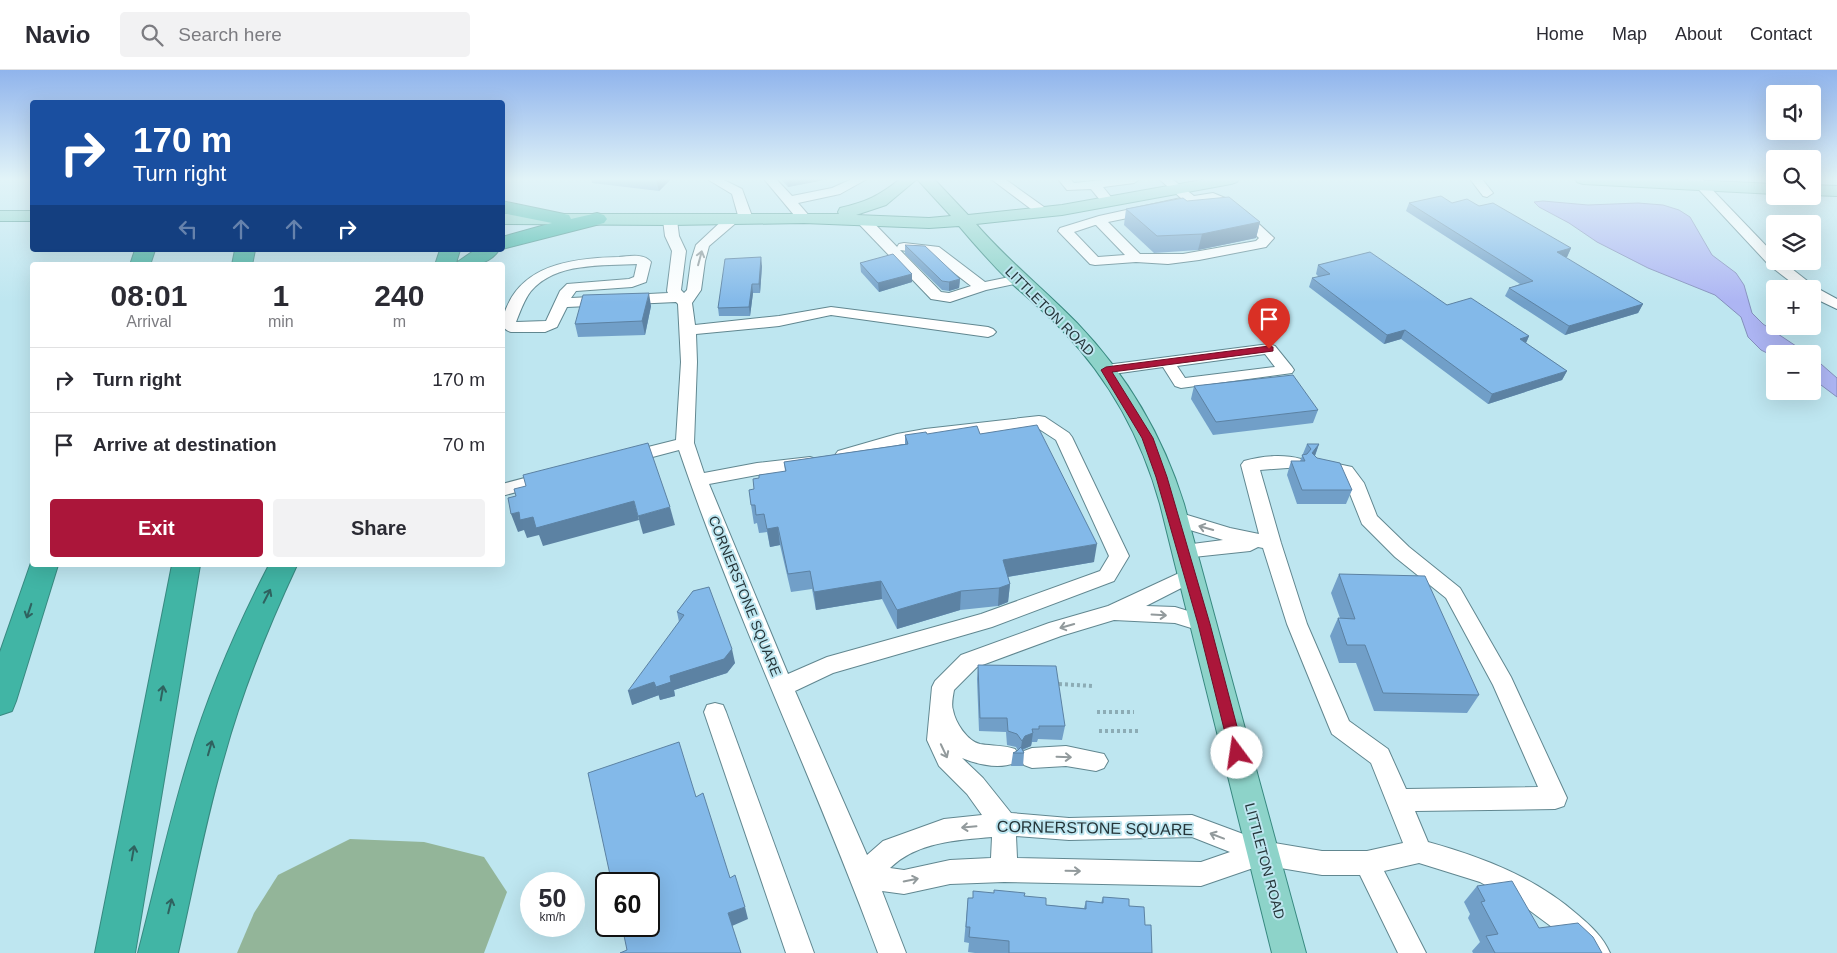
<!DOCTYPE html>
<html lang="en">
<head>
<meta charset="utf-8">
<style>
	:root { --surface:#fff; --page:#f2f2f3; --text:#2b2b33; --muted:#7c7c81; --line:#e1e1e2; --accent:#ab163a }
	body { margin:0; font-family:Arial,sans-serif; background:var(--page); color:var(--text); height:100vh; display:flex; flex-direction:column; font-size:19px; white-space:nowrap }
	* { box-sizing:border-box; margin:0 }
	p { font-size:16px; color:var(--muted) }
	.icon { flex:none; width:28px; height:28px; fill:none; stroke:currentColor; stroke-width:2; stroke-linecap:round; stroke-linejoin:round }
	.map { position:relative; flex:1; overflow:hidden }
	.drawer { position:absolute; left:30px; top:192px; width:475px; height:305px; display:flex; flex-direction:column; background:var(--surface); border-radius:5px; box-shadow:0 5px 20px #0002 }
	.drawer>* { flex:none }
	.banner { position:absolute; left:30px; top:30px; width:475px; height:152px; border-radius:5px; box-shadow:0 5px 20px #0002; background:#1a4fa0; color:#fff; overflow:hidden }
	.controls { position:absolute; left:1766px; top:15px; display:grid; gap:10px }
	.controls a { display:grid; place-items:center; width:55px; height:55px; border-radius:5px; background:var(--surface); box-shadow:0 5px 20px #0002; font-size:25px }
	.speed { position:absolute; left:520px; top:802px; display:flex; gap:10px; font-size:25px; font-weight:700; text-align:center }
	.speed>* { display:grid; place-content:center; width:65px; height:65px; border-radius:50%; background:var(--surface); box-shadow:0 5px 20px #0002; line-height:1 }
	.speed small { font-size:12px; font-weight:400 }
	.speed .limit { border:2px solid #111; border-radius:8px; background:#fff; color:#111 }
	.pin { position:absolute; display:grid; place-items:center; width:42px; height:42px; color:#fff; margin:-51px -21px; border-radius:50% 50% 50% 0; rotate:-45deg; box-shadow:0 0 5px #0007 }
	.pin .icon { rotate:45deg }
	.me { position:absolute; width:55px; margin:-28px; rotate:346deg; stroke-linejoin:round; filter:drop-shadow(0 0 4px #0008) }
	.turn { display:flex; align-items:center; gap:18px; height:105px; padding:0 20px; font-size:22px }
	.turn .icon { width:65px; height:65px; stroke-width:2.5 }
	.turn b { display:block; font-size:35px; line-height:42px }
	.lanes { display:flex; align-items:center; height:48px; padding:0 20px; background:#0003; justify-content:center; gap:25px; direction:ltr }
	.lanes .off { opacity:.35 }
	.eta { display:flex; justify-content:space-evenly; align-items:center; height:85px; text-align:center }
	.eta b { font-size:30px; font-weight:800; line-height:35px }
	.cta { display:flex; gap:10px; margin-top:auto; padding:10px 20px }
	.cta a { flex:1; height:58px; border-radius:5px; background:var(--accent); color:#fff; font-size:20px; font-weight:800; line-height:58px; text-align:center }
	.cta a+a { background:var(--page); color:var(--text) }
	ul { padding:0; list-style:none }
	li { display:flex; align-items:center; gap:15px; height:65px; padding:0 20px; border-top:1px solid var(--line) }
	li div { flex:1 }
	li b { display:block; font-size:19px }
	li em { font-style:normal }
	header { display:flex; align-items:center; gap:30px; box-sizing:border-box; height:70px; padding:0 25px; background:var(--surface); border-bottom:1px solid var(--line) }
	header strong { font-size:24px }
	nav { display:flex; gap:28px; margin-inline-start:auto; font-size:18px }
	.search { width:350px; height:45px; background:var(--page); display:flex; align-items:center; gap:12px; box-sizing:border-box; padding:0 18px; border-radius:5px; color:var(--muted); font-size:19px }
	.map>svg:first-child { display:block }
	.green { fill:#93b599 }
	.water { fill:#adb5f3; stroke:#848fbc }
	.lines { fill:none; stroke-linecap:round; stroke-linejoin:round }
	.minor-casing { stroke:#618790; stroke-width:2 }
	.major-casing { stroke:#388980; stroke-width:2 }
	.highway-casing { stroke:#388980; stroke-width:2 }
	.path { stroke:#8cacb5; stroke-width:4; stroke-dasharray:3 3; stroke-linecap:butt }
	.minor { fill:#fff; fill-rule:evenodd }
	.major { fill:#8dd3c9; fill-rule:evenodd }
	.highway { fill:#41b5a5; fill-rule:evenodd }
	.wall { fill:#719fc8 }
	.shaded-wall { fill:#5c82a3 }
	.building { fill:#83b9e9; stroke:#5c82a3 }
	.oneway { stroke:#929a9c }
	.oneway2 { stroke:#2f625f }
	.route { fill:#ab163a; stroke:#6f0e26 }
	.labels { text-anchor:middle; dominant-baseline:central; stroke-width:4; stroke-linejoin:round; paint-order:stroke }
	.street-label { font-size:14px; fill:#26363a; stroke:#bee6f0 }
	.near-street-label { font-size:16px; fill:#26363a; stroke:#bee6f0 }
</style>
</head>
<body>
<header>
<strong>Navio</strong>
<div class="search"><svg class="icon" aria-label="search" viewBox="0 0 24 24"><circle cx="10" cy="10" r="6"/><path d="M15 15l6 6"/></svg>Search here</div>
<nav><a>Home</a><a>Map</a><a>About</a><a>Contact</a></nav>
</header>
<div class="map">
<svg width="1837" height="883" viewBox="0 0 1837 883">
	<rect width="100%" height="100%" fill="#bee6f0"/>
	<!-- green -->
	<polygon class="green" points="350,769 424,772 484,787 507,822 484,883 237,883 254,843 278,805"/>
	<!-- water -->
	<g class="water">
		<polygon points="1543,131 1588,135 1638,133 1663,135 1679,140 1690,147 1712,185 1736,203 1744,215 1752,243 1763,254 1808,284 1775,284 1775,287 1761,280 1748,267 1741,247 1715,225 1648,198 1597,172 1569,153 1539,137 1534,132"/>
		<polygon points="1813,287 1837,308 1837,327 1813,309"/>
	</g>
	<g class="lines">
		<!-- minor casing -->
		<g class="minor-casing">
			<g id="minor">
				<polygon points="707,109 722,109 742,119 753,149 751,152 746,153 739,149 732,124"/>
				<polygon points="764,109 776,109 792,126 832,118 852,109 867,109 840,124 798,133 811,148 804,152 799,151"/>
				<polygon points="991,109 1005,109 1051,142 1044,146 1039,145"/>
				<polygon points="1058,109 1070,109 1074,113 1112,109 1140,109 1134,113 1103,117 1115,132 1109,136 1104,135 1091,119 1067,120"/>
				<path d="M 1159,109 L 1172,109 L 1194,126 L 1213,123 L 1230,130 L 1230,137 L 1229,140 L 1213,144 L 1208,143 L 1207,140 L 1208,137 L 1218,135 L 1211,131 L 1108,152 L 1140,184 L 1183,184 L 1256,171 L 1259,168 L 1233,144 L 1240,140 L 1245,141 L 1274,168 L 1266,177 L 1199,190 L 1168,194 L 1136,192 L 1095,195 L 1090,194 L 1058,161 L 1060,158 L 1099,146 L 1181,128 ZM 1095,155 L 1096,155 L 1125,185 L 1098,187 L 1074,162 Z"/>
				<polygon points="1470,109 1482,109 1493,123 1487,127 1483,126"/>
				<polygon points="1689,109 1702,109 1775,185 1775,191 1782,191 1815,217 1837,229 1837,239 1812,227 1812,219 1800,219 1769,195"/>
				<path d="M 732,145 L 737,146 L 739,149 L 737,152 L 709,176 L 705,191 L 701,220 L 692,233 L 695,255 L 779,246 L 831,237 L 988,257 L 993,259 L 996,262 L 993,265 L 988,267 L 831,245 L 779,256 L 696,264 L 697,292 L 694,373 L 704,403 L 757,393 L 810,387 L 816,389 L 819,393 L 816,397 L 810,399 L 757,405 L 709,414 L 788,604 L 827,587 L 981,544 L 1100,501 L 1109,486 L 1056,370 L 1036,357 L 925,371 L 898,375 L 844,391 L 838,389 L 835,385 L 838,381 L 897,364 L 925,359 L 1039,346 L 1045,347 L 1069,363 L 1072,367 L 1129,486 L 1114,511 L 992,557 L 833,603 L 795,621 L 867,785 L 883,771 L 944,749 L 982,745 L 967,724 L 939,696 L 927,670 L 932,617 L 935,611 L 961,585 L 1049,553 L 1108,536 L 1190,498 L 1197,500 L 1200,505 L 1197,510 L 1146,536 L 1175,537 L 1211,548 L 1214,554 L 1211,560 L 1204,562 L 1175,553 L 1114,550 L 1061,566 L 977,597 L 954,620 C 953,626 951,635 953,640 C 955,652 967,671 980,674 C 992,676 1004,675 1015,679 L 1019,686 L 1015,693 C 999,699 979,695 962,688 L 983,708 L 1011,743 L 1069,748 L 1192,745 L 1262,771 L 1322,781 L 1367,781 L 1403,773 L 1371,693 L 1332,664 L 1329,657 L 1287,554 L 1263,478 L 1258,477 L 1250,481 L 1184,488 L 1177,486 L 1174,481 L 1177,476 L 1223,470 L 1167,453 L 1165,448 L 1167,443 L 1174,441 L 1230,458 L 1259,464 L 1241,395 L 1244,391 C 1262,386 1283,384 1301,389 L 1304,393 L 1301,397 L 1260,400 L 1281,473 L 1307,554 L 1349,651 L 1388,679 L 1406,719 L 1538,717 L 1493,615 L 1446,528 L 1395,487 L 1362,454 L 1346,414 L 1340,406 L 1313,400 L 1310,396 L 1313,392 L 1319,390 L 1352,397 L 1364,413 L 1377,446 L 1409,477 L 1460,518 L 1511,607 L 1567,728 L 1564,736 L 1555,739 L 1415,741 L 1428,772 C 1482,787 1535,807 1578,845 C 1591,856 1603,867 1610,883 L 1579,883 L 1556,860 L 1529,840 L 1480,812 L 1419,793 L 1384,801 L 1426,883 L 1398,883 L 1360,805 L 1322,805 L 1262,795 L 1201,816 L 1004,812 L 950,814 L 904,824 L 882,821 L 906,883 L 878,883 C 816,714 737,551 679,380 L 626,394 L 620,392 L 617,388 L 620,384 L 676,370 L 681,292 L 678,234 L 676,232 L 567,237 L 557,257 L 545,262 L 511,262 C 504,260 501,255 503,248 C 517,194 573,188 619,187 C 629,186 644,183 651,192 L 646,212 L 632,217 L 576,221 L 571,228 L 668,223 L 667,221 L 672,181 L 665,166 L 663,150 L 670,146 L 677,150 L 679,166 L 686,181 L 681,220 L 684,223 L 687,220 L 691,191 L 696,175 L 727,146 ZM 637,194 L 634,207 L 629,209 L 567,214 L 560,221 L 546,251 L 516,252 C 520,242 524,230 531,221 C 556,192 602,196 637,194 ZM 1016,766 L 1069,770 L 1192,767 L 1230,782 L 1201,792 L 1017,788 ZM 992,767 L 991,788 L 950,790 L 904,800 L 890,798 C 917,772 957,770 992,767 Z"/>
				<path d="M 863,146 L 868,147 L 899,179 L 897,177 L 899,174 L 904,173 L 939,177 L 985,212 L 1019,205 L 1024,206 L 1026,209 L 1024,212 L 986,220 L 950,232 L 931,229 L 858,153 L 856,150 ZM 900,180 L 930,184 L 971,216 L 949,223 L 941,222 Z"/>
				<path d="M 1269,274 L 1275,276 L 1292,297 L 1294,300 L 1292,303 L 1181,318 L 1175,316 L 1163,297 L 1106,305 L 1100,303 L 1098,300 L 1100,297 L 1106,295 ZM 1265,284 L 1275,297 L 1185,308 L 1177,296 Z"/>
				<polygon points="551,401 557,403 560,407 557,411 502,426 502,414"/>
				<polygon points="715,633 723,635 726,642 814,883 786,883 704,642 707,635"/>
				<polygon points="1066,676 1104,684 1108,691 1104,698 1096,701 1066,696 1032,698 1024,695 1020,688 1024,681 1032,678"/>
			</g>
		</g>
		<!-- major casing -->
		<g class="major-casing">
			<g id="major">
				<path d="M 900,109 L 917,109 L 886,135 L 856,145 L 929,148 L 951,146 L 917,109 L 934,109 L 968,145 L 1062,135 L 1207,109 L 1239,109 L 1237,112 L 1231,114 L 1062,145 L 976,154 C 1007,190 1044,219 1077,253 C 1126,304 1163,366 1184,434 L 1306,883 L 1272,883 L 1160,434 C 1142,369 1110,310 1063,261 C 1046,243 1028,228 1010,212 C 992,194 975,175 959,156 L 929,158 L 804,153 L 670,155 L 502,154 L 502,144 L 839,144 L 838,142 L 840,138 C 866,132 879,126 900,109 Z"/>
				<polygon points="1575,109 1667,109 1775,114 1775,124 1583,114 1577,112"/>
				<polygon points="1812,115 1837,116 1837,126 1812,125"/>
				<rect x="0" y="141" width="32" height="10"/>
			</g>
		</g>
		<!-- highway casing -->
		<g class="highway-casing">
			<g id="highway">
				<polygon points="502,131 569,145 571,149 597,143 604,145 607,149 604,153 502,179 502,167 552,153 502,143"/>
				<polygon points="135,180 155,180 150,195 130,195"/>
				<polygon points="235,180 255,180 252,195 232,195"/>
				<path d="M 440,180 L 460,180 L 456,193 L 475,180 L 499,180 C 485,201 457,195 435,195 Z"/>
				<polygon points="32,490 32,495 58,495 16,631 12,641 0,645 0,582"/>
				<polygon points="172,495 200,495 135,883 95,883"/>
				<path d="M 269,495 L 297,495 C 268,557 242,621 224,687 C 205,751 193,818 178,883 L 138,883 C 155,818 169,752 189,688 C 209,621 237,557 269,495 Z"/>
			</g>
		</g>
		<!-- path -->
		<g class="path">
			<polyline points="1059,614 1093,616"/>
			<polyline points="1097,642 1134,642"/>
			<polyline points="1099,661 1138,661"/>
		</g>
		<!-- minor -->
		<use href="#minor" class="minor"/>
		<!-- major -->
		<use href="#major" class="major"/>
		<!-- highway -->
		<use href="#highway" class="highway"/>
	</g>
	<!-- wall -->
	<g class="wall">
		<polygon points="591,109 671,109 659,121 592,113"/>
		<polygon points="781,109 829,109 788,117"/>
		<polygon points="1187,131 1260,152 1256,168 1198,180 1154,183 1124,155 1126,139"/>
		<polygon points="1409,133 1452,133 1479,136 1571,178 1567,187 1565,188 1643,234 1638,243 1565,265 1505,226 1509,218 1520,214 1406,141"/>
		<polygon points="905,175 960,209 959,218 949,221 942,220 905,184"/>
		<polygon points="860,193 912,204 912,212 879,222 861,202"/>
		<polygon points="1318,195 1447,235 1529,266 1526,273 1567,301 1562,310 1488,334 1401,269 1384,274 1309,217 1312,208 1319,207 1316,204"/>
		<polygon points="762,196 760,223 753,223 750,246 719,246 718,238"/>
		<polygon points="651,236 645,265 578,267 575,254"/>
		<polygon points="1194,316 1318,340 1313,353 1213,365 1191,329"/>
		<polygon points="927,364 980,364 1094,492 1008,507 1010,514 1008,532 998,536 960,540 897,559 882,529 816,540 812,519 791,522 780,475 770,477 767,462 759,463 757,453 754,454 751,435 754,419 759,408 785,401 784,392 905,374 905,365"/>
		<polygon points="1307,374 1319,374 1315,386 1352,420 1346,434 1297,434 1287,405 1291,391 1300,391"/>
		<polygon points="1339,504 1479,625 1467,643 1374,641 1356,593 1339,593 1330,566 1338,548 1340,548 1331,523"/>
		<polygon points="693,521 735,593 727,603 674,620 675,626 660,630 659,625 632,635 679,552 677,542"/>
		<polygon points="978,595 1065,656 1062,670 1038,669 1037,672 1032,672 1031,676 1023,680 1024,683 1023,696 1011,696 1013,683 1018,681 1016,677 1007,675 1006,662 979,661 977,609"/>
		<polygon points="1477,816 1539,858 1602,883 1473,883 1472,881 1480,872 1468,848 1470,844 1464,832"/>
		<polygon points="1024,826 1046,835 1084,838 1086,831 1101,833 1103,827 1129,836 1145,855 1152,883 975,883 968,882 969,873 964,872 968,828"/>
	</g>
	<!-- shaded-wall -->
	<g class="shaded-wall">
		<polygon points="656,109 671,109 659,121"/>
		<polygon points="798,109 829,109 788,117 787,111"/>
		<polygon points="1260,152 1256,168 1198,180 1202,164"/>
		<polygon points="1571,178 1567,187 1552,191 1557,182"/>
		<polygon points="761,187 762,196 760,223 759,214"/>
		<polygon points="912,204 912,212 879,222 878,213"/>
		<polygon points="960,209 959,218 949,221 949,212"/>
		<polygon points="752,214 753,223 750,246 749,237"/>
		<polygon points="649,223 651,236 645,265 642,251"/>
		<polygon points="1643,234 1638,243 1565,265 1569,256"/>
		<polygon points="1405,260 1401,269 1384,274 1387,265"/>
		<polygon points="1529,266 1525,275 1520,269"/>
		<polygon points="1567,301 1562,310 1488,334 1492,324"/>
		<polygon points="1319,374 1314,388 1312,383"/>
		<polygon points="634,431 639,450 543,476 539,465 527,468 524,460 518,462 511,444 519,442 533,447"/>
		<polygon points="670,437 675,455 643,464 638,446"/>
		<polygon points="778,457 780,475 770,477 767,459"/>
		<polygon points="1097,474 1094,492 1001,508 1003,490"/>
		<polygon points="881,511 882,529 816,540 814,522"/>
		<polygon points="1010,514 1008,532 998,536 999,518"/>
		<polygon points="961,521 960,540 897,559 897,540"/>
		<polygon points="732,579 735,593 727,603 674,620 675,626 660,630 656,617 670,606"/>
		<polygon points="654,612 659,625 632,635 628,621"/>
		<polygon points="1033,663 1031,676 1023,679 1020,684 1022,671 1025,666"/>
		<polygon points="745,837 748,849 732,856 728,843"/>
	</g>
	<!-- building -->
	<g class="building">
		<polygon points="785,109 798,109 787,111"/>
		<polygon points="1441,126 1452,133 1467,129 1479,136 1493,133 1571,178 1557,182 1643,234 1569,256 1509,218 1533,211 1409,133"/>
		<polygon points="1229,127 1260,152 1202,164 1157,166 1126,139 1183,128 1187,131"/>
		<polygon points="905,175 925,176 960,209 949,212 942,211"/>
		<polygon points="1370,182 1447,235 1471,228 1529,266 1520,269 1567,301 1492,324 1405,260 1387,265 1312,208 1330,204 1318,195"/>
		<polygon points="893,184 912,204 878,213 860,193"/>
		<polygon points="761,187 759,214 752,214 749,237 718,238 725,189"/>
		<polygon points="649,223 642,251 575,254 583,225"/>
		<polygon points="1293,305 1318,340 1216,352 1194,316"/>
		<polygon points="1037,355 1097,474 1003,490 1010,514 999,518 961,521 897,540 881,511 814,522 810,501 788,504 778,457 767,459 764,444 756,445 755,435 751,435 749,420 754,419 753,409 759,408 759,405 786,401 784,392 908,374 905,365 926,362 927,364 977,356 980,364"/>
		<polygon points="648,373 670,437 638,446 634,431 536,458 533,447 520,450 519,442 511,444 508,428 516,426 514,419 526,416 523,405"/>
		<polygon points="1307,374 1319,374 1312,383 1317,388 1340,393 1352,420 1302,420 1291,391 1305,391 1302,385 1307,384 1311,379"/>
		<polygon points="1339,504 1425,506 1479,625 1383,623 1365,575 1347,575 1338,548 1355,549"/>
		<polygon points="709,517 732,579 724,589 670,606 671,612 656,617 654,612 628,621 684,545 677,542 693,521"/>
		<polygon points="978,595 1056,596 1065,656 1039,656 1039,659 1032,659 1033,663 1025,666 1022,671 1017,664 1008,661 1007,648 980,648"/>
		<polygon points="679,672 696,727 703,723 730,808 735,805 745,837 728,843 741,883 620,883 627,880 622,856 649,856 649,814 612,814 588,703"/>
		<polygon points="1021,677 1024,683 1013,683 1017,681"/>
		<polygon points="1512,811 1539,858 1578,853 1593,867 1602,883 1495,883 1486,866 1498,864 1481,832 1485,831 1477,816"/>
		<polygon points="994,820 1025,823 1024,826 1046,828 1046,835 1086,839 1086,831 1103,833 1103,827 1129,829 1129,836 1144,837 1145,855 1151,855 1152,883 1009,883 1009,871 969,867 970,857 966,857 968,828 973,828 973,821 994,823"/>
	</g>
	<!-- one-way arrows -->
	<defs><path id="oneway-shaft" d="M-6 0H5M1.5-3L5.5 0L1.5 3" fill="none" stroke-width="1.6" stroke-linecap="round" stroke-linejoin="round" transform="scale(1.25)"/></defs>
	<g class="oneway">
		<use href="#oneway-shaft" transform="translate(700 188) rotate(-75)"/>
		<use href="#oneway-shaft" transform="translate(1206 458) rotate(-164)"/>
		<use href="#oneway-shaft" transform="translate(1159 545) rotate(3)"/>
		<use href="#oneway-shaft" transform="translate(1067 556) rotate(164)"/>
		<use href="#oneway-shaft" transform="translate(944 681) rotate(65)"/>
		<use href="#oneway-shaft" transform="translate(1064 687) rotate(2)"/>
		<use href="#oneway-shaft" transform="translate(969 757) rotate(175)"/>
		<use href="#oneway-shaft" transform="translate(1217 766) rotate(-159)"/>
		<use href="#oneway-shaft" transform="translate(1073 801) rotate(1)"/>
		<use href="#oneway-shaft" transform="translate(911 810) rotate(-11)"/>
	</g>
	<g class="oneway2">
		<use href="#oneway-shaft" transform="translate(267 526) rotate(-63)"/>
		<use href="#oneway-shaft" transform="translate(29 541) rotate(108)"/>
		<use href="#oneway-shaft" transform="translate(162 623) rotate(-80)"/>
		<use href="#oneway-shaft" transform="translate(210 678) rotate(-74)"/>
		<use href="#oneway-shaft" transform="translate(133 783) rotate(-80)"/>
		<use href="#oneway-shaft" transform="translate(170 836) rotate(-76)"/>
	</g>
	<!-- sky -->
	<linearGradient id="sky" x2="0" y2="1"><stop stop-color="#90b4ec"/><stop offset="0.47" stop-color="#e2f4f8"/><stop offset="1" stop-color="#e2f4f8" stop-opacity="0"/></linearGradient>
	<rect width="1837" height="232" fill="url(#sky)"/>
	<!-- route -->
	<polygon class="route" points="1269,276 1273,277 1273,281 1112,302 1153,368 1167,407 1210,554 1244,683 1242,688 1237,689 1232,688 1230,683 1198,554 1156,407 1142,368 1101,300 1106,297"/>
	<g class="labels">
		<!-- street labels -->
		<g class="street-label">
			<text transform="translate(1050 241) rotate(45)">LITTLETON ROAD</text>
			<text transform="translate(745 526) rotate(68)">CORNERSTONE SQUARE</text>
			<text transform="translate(1265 791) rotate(75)">LITTLETON ROAD</text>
		</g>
		<!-- near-street labels -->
		<g class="near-street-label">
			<text transform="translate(1095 758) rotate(1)">CORNERSTONE SQUARE</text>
		</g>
	</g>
</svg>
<div class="controls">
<a><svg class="icon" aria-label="sound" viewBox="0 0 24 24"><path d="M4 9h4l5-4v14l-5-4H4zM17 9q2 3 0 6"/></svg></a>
<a><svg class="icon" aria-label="search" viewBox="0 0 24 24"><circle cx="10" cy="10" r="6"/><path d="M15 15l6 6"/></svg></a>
<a><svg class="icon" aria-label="layers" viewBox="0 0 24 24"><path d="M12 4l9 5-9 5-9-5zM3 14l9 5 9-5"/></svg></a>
<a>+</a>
<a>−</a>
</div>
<div class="speed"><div>50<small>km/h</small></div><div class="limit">60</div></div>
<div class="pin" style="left:1269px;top:279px;background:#d93025"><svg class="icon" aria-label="arrive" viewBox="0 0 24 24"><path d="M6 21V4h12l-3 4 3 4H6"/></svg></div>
<svg class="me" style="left:1237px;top:683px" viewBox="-20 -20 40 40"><circle r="19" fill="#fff"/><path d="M0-13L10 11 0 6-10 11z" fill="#ab163a"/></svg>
<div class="banner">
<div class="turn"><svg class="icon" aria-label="right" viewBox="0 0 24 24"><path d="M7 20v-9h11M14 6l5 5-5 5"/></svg><div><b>170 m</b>Turn right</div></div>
<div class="lanes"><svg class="icon off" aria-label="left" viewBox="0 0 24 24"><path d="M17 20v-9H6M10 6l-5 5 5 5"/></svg><svg class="icon off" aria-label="ahead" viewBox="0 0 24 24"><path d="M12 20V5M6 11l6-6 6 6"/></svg><svg class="icon off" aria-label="ahead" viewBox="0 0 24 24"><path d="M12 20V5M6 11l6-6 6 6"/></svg><svg class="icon" aria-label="right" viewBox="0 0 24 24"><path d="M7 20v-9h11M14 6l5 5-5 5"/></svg></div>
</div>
<section class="drawer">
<div class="eta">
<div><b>08:01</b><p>Arrival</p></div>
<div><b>1</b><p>min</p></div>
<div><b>240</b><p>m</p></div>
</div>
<ul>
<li><svg class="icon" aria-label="right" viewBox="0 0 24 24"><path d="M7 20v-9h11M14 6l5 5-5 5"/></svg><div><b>Turn right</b></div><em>170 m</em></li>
<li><svg class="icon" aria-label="arrive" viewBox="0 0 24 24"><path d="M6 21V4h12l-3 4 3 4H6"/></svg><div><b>Arrive at destination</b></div><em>70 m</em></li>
</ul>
<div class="cta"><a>Exit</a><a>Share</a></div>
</section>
</div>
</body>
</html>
